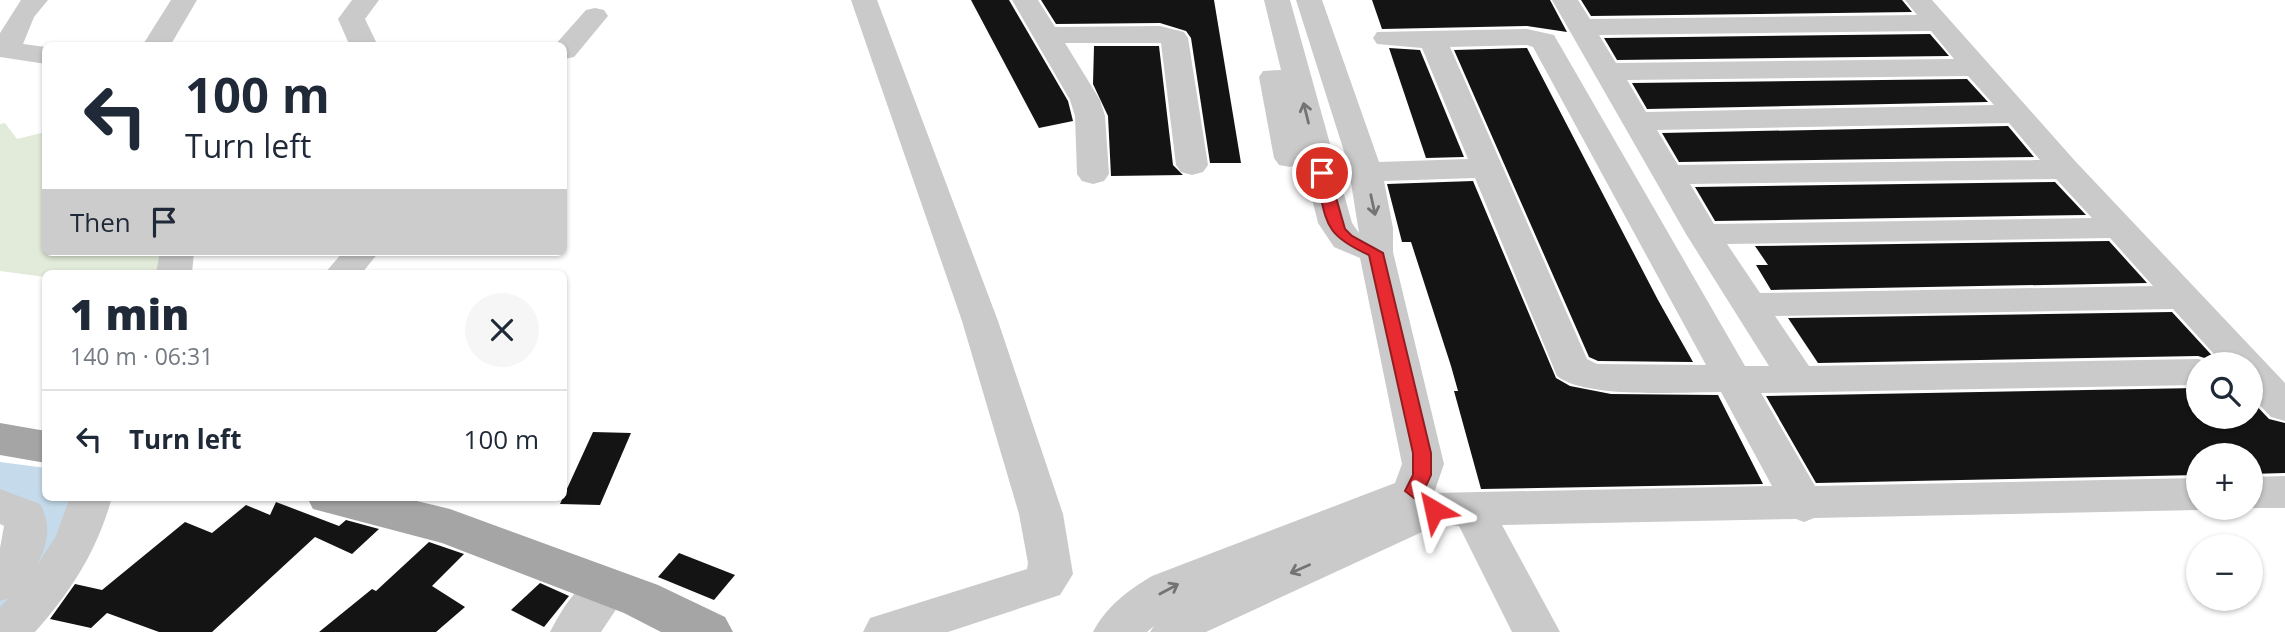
<!DOCTYPE html>
<html lang="en">
<head>
<meta charset="utf-8">
<style>
	:root { --surface:#fff; --page:#f6f6f7; --text:#1f2937; --muted:#747a83; --line:#e0e1e3 }
	body { margin:0; font-family:"Open Sans",sans-serif; background:var(--page); color:var(--text); height:100vh; display:flex; flex-direction:column; font-size:26px; white-space:nowrap }
	* { box-sizing:border-box; margin:0 }
	p { font-size:23px; color:var(--muted) }
	.icon { flex:none; width:38px; height:38px; fill:none; stroke:currentColor; stroke-width:2; stroke-linecap:round; stroke-linejoin:round }
	.map { position:relative; flex:1; overflow:hidden }
	.sheet { position:absolute; left:42px; top:270px; width:525px; height:231px; display:flex; flex-direction:column; background:var(--surface); border-radius:10px; box-shadow:0 2px 5px #0004 }
	.sheet>* { flex:none }
	.hud { position:absolute; left:42px; top:42px; width:525px; height:214px; border-radius:10px; box-shadow:0 2px 5px #0004; background:#fff; color:var(--text); overflow:hidden }
	.tools { position:absolute; left:2186px; top:352px; display:grid; gap:14px }
	.tools a { display:grid; place-items:center; width:77px; height:77px; border-radius:50%; background:var(--surface); box-shadow:0 2px 5px #0004; font-size:35px }
	.pin { position:absolute; display:grid; place-items:center; width:60px; height:60px; color:#fff; margin:-30px; border:4px solid #fff; border-radius:50%; box-shadow:0 2px 7px #0007 }
	.me { position:absolute; width:77px; margin:-38px; rotate:324deg; stroke-linejoin:round; filter:drop-shadow(0 0 5px #0008) }
	.turn { display:flex; align-items:center; gap:24px; height:147px; padding:0 28px; font-size:32px }
	.turn .icon { width:91px; height:91px; stroke-width:2.5 }
	.turn b { display:block; font-size:49px; line-height:60px }
	.then { display:flex; align-items:center; height:66px; padding:0 28px; background:#0003; gap:14px; font-size:26px }
	.round { display:grid; place-items:center; flex:none; width:74px; height:74px; border-radius:37px; background:var(--page) }
	.overview { display:flex; align-items:center; justify-content:space-between; height:119px; padding:0 28px }
	h1 { font-size:42px; font-weight:800; line-height:52px }
	ul { padding:0; list-style:none }
	li { display:flex; align-items:center; gap:21px; height:98px; padding:0 28px; border-top:2px solid var(--line) }
	li div { flex:1 }
	li b { display:block; font-size:26px }
	li em { font-style:normal }
	.map>svg:first-child { display:block }
	.green { fill:#e2ebda }
	.lines { fill:none; stroke-linecap:round; stroke-linejoin:round }
	.river { fill:#c5dbeb; fill-rule:evenodd }
	.building { fill:#141414 }
	.minor { fill:#cacaca; fill-rule:evenodd }
	.major { fill:#a5a5a5; fill-rule:evenodd }
	.oneway { stroke:#747474 }
	.route { fill:#e72b31; stroke:#961c20; stroke-width:2 }
</style>
</head>
<body>
<div class="map">
<svg width="2285" height="632" viewBox="0 0 2285 632">
	<rect width="100%" height="100%" fill="#fff"/>
	<!-- green -->
	<polygon class="green" points="5,123 17,139 45,132 46,252 162,252 161,269 137,273 46,273 45,277 0,271 0,124"/>
	<g class="lines">
		<!-- river -->
		<polygon class="river" points="0,462 46,468 46,497 86,497 89,525 20,623 0,630 0,566 37,520 36,505 0,500"/>
	</g>
	<!-- building -->
	<g class="building">
		<polygon points="971,0 1009,0 1068,101 1073,121 1039,128"/>
		<polygon points="1041,0 1214,0 1241,163 1210,163 1191,38 1186,31 1160,23 1056,24"/>
		<polygon points="1372,0 1550,0 1567,32 1527,26 1382,29"/>
		<polygon points="1581,0 1902,0 1912,12 1591,16"/>
		<polygon points="1930,34 1949,56 1617,60 1604,38"/>
		<polygon points="1094,46 1159,46 1173,165 1183,175 1111,176 1108,116 1093,84"/>
		<polygon points="1389,48 1420,50 1464,157 1426,158"/>
		<polygon points="1527,48 1658,300 1693,362 1598,361 1589,357 1454,50"/>
		<polygon points="1967,79 1988,102 1647,109 1632,83"/>
		<polygon points="2008,126 2034,157 1679,162 1662,133"/>
		<polygon points="1473,181 1556,378 1570,386 1611,394 1718,395 1763,484 1481,489 1454,391 1458,391 1451,366 1411,242 1402,242 1387,184"/>
		<polygon points="2055,182 2086,215 1715,221 1695,187"/>
		<polygon points="2109,241 2147,283 1771,290 1756,265 1768,265 1755,246"/>
		<polygon points="2172,312 2218,362 2198,356 1818,363 1788,318"/>
		<polygon points="2198,388 2198,416 2250,416 2250,399 2269,419 2285,423 2285,473 2250,474 2250,455 2198,455 2198,475 1816,483 1766,396"/>
		<polygon points="593,432 631,433 600,505 560,504"/>
		<polygon points="276,502 339,526 346,520 379,529 352,554 315,537 212,632 159,632 107,613 91,628 50,619 75,584 102,590 185,522 212,533 246,505 270,515"/>
		<polygon points="429,542 464,554 432,586 465,607 436,632 319,632 372,589 376,591"/>
		<polygon points="679,553 735,575 714,600 658,577"/>
		<polygon points="540,583 569,596 544,627 511,610"/>
	</g>
	<g class="lines">
		<!-- minor -->
		<g class="minor">
			<polygon points="21,0 48,0 34,17 23,44 46,47 46,64 0,57 0,33"/>
			<polygon points="171,0 197,0 170,46 142,46"/>
			<polygon points="352,0 379,0 365,19 378,46 350,46 338,19"/>
			<polygon points="851,0 877,0 998,321 1063,514 1073,574 1060,595 948,632 863,632 870,618 1027,569 1028,563 1019,514 962,321"/>
			<polygon points="1012,0 1038,0 1055,27 1160,26 1184,32 1188,38 1208,165 1203,172 1192,175 1181,172 1176,165 1161,43 1065,43 1100,100 1105,116 1109,174 1104,181 1093,184 1082,181 1077,174 1075,116 1070,100"/>
			<path d="M 1264,0 L 1290,0 L 1352,223 L 1359,233 L 1348,164 L 1296,0 L 1322,0 L 1379,162 L 1468,159 L 1422,48 L 1377,44 L 1373,38 L 1377,32 L 1527,29 L 1554,35 L 1745,366 L 1769,366 L 1686,234 L 1552,0 L 1578,0 L 1590,19 L 1917,15 L 1905,0 L 1932,0 L 2076,162 L 2285,383 L 2285,421 L 2271,417 L 2250,395 L 2250,364 L 2223,364 L 2173,309 L 1775,316 L 1809,366 L 2198,359 L 2212,364 L 2198,364 L 2198,385 L 1761,393 L 1815,486 L 2198,478 L 2198,508 L 2207,508 L 2198,510 L 1814,518 L 1804,522 L 1796,519 L 1502,525 L 1560,632 L 1512,632 L 1459,526 L 1426,524 L 1422,532 L 1206,632 L 1150,632 L 1154,626 L 1147,632 L 1093,632 C 1106,607 1128,590 1152,576 L 1395,483 L 1402,464 L 1360,258 L 1334,247 L 1318,223 L 1303,162 L 1290,167 L 1279,165 L 1274,158 L 1259,77 L 1263,71 L 1281,70 ZM 1931,31 L 1954,59 L 1616,63 L 1599,35 ZM 1527,45 L 1533,47 L 1706,365 L 1597,364 L 1587,359 L 1450,47 ZM 1968,76 L 1994,105 L 1646,112 L 1627,80 ZM 2009,123 L 2040,160 L 1678,165 L 1657,130 ZM 1475,178 L 1557,376 C 1586,399 1681,392 1721,392 L 1772,486 L 1434,493 L 1444,464 L 1393,252 L 1393,228 L 1384,181 ZM 2056,179 L 2092,218 L 1714,224 L 1690,184 ZM 2110,238 L 2153,286 L 1760,293 L 1727,244 Z"/>
			<polygon points="595,8 604,10 608,16 574,57 564,59 564,46 554,46 586,10"/>
			<polygon points="160,252 194,252 192,273 156,273"/>
			<polygon points="343,252 379,252 362,273 325,273"/>
			<polygon points="2285,476 2285,508 2245,508 2250,508 2250,477"/>
			<path d="M 0,489 L 40,504 C 52,526 48,543 37,565 L 56,536 L 70,497 L 112,497 C 98,549 71,592 35,632 L 0,632 L 0,607 L 9,598 L 0,601 L 0,548 L 4,526 L 0,524 Z"/>
			<path d="M 608,568 L 624,574 L 631,587 L 601,632 L 550,632 C 562,608 582,577 608,568 Z"/>
		</g>
		<!-- major -->
		<g class="major">
			<polygon points="0,423 46,431 46,463 0,455"/>
			<polygon points="307,497 400,497 450,509 658,585 725,617 733,632 661,632 624,613 442,543 313,509"/>
		</g>
	</g>
	<!-- one-way arrows -->
	<defs><path id="oneway-shaft" d="M-6 0H5M1.5-3L5.5 0L1.5 3" fill="none" stroke-width="1.6" stroke-linecap="round" stroke-linejoin="round" transform="scale(1.75)"/></defs>
	<g class="oneway">
		<use href="#oneway-shaft" transform="translate(1306 113) rotate(-104)"/>
		<use href="#oneway-shaft" transform="translate(1373 205) rotate(78)"/>
		<use href="#oneway-shaft" transform="translate(1300 569) rotate(156)"/>
		<use href="#oneway-shaft" transform="translate(1169 589) rotate(-28)"/>
	</g>
	<!-- route -->
	<path class="route" d="M 1322,169 L 1329,173 L 1345,229 L 1352,236 L 1383,253 L 1431,453 L 1431,475 L 1425,488 L 1437,495 L 1443,510 L 1440,515 L 1427,515 L 1423,505 L 1405,491 L 1413,475 L 1413,453 L 1369,255 C 1320,233 1328,221 1315,173 Z"/>
</svg>
<div class="tools">
<a><svg class="icon" aria-label="search" viewBox="0 0 24 24"><circle cx="10" cy="10" r="6"/><path d="M15 15l6 6"/></svg></a>
<a>+</a>
<a>−</a>
</div>
<div class="pin" style="left:1322px;top:173px;background:#d93025"><svg class="icon" aria-label="arrive" viewBox="0 0 24 24"><path d="M6 21V4h12l-3 4 3 4H6"/></svg></div>
<svg class="me" style="left:1434px;top:510px" viewBox="-20 -20 40 40"><path d="M0-17L14 15 0 8-14 15z" fill="#e72b31" stroke="#fff" stroke-width="4"/></svg>
<div class="hud">
<div class="turn"><svg class="icon" aria-label="left" viewBox="0 0 24 24"><path d="M17 20v-9H6M10 6l-5 5 5 5"/></svg><div><b>100 m</b>Turn left</div></div>
<div class="then">Then<svg class="icon" aria-label="arrive" viewBox="0 0 24 24"><path d="M6 21V4h12l-3 4 3 4H6"/></svg></div>
</div>
<section class="sheet">
<div class="overview"><div><h1>1 min</h1><p>140 m · 06:31</p></div><a class="round"><svg class="icon" aria-label="close" viewBox="0 0 24 24"><path d="M6 6l12 12M18 6L6 18"/></svg></a></div>
<ul>
<li><svg class="icon" aria-label="left" viewBox="0 0 24 24"><path d="M17 20v-9H6M10 6l-5 5 5 5"/></svg><div><b>Turn left</b></div><em>100 m</em></li>
</ul>
</section>
</div>
</body>
</html>
